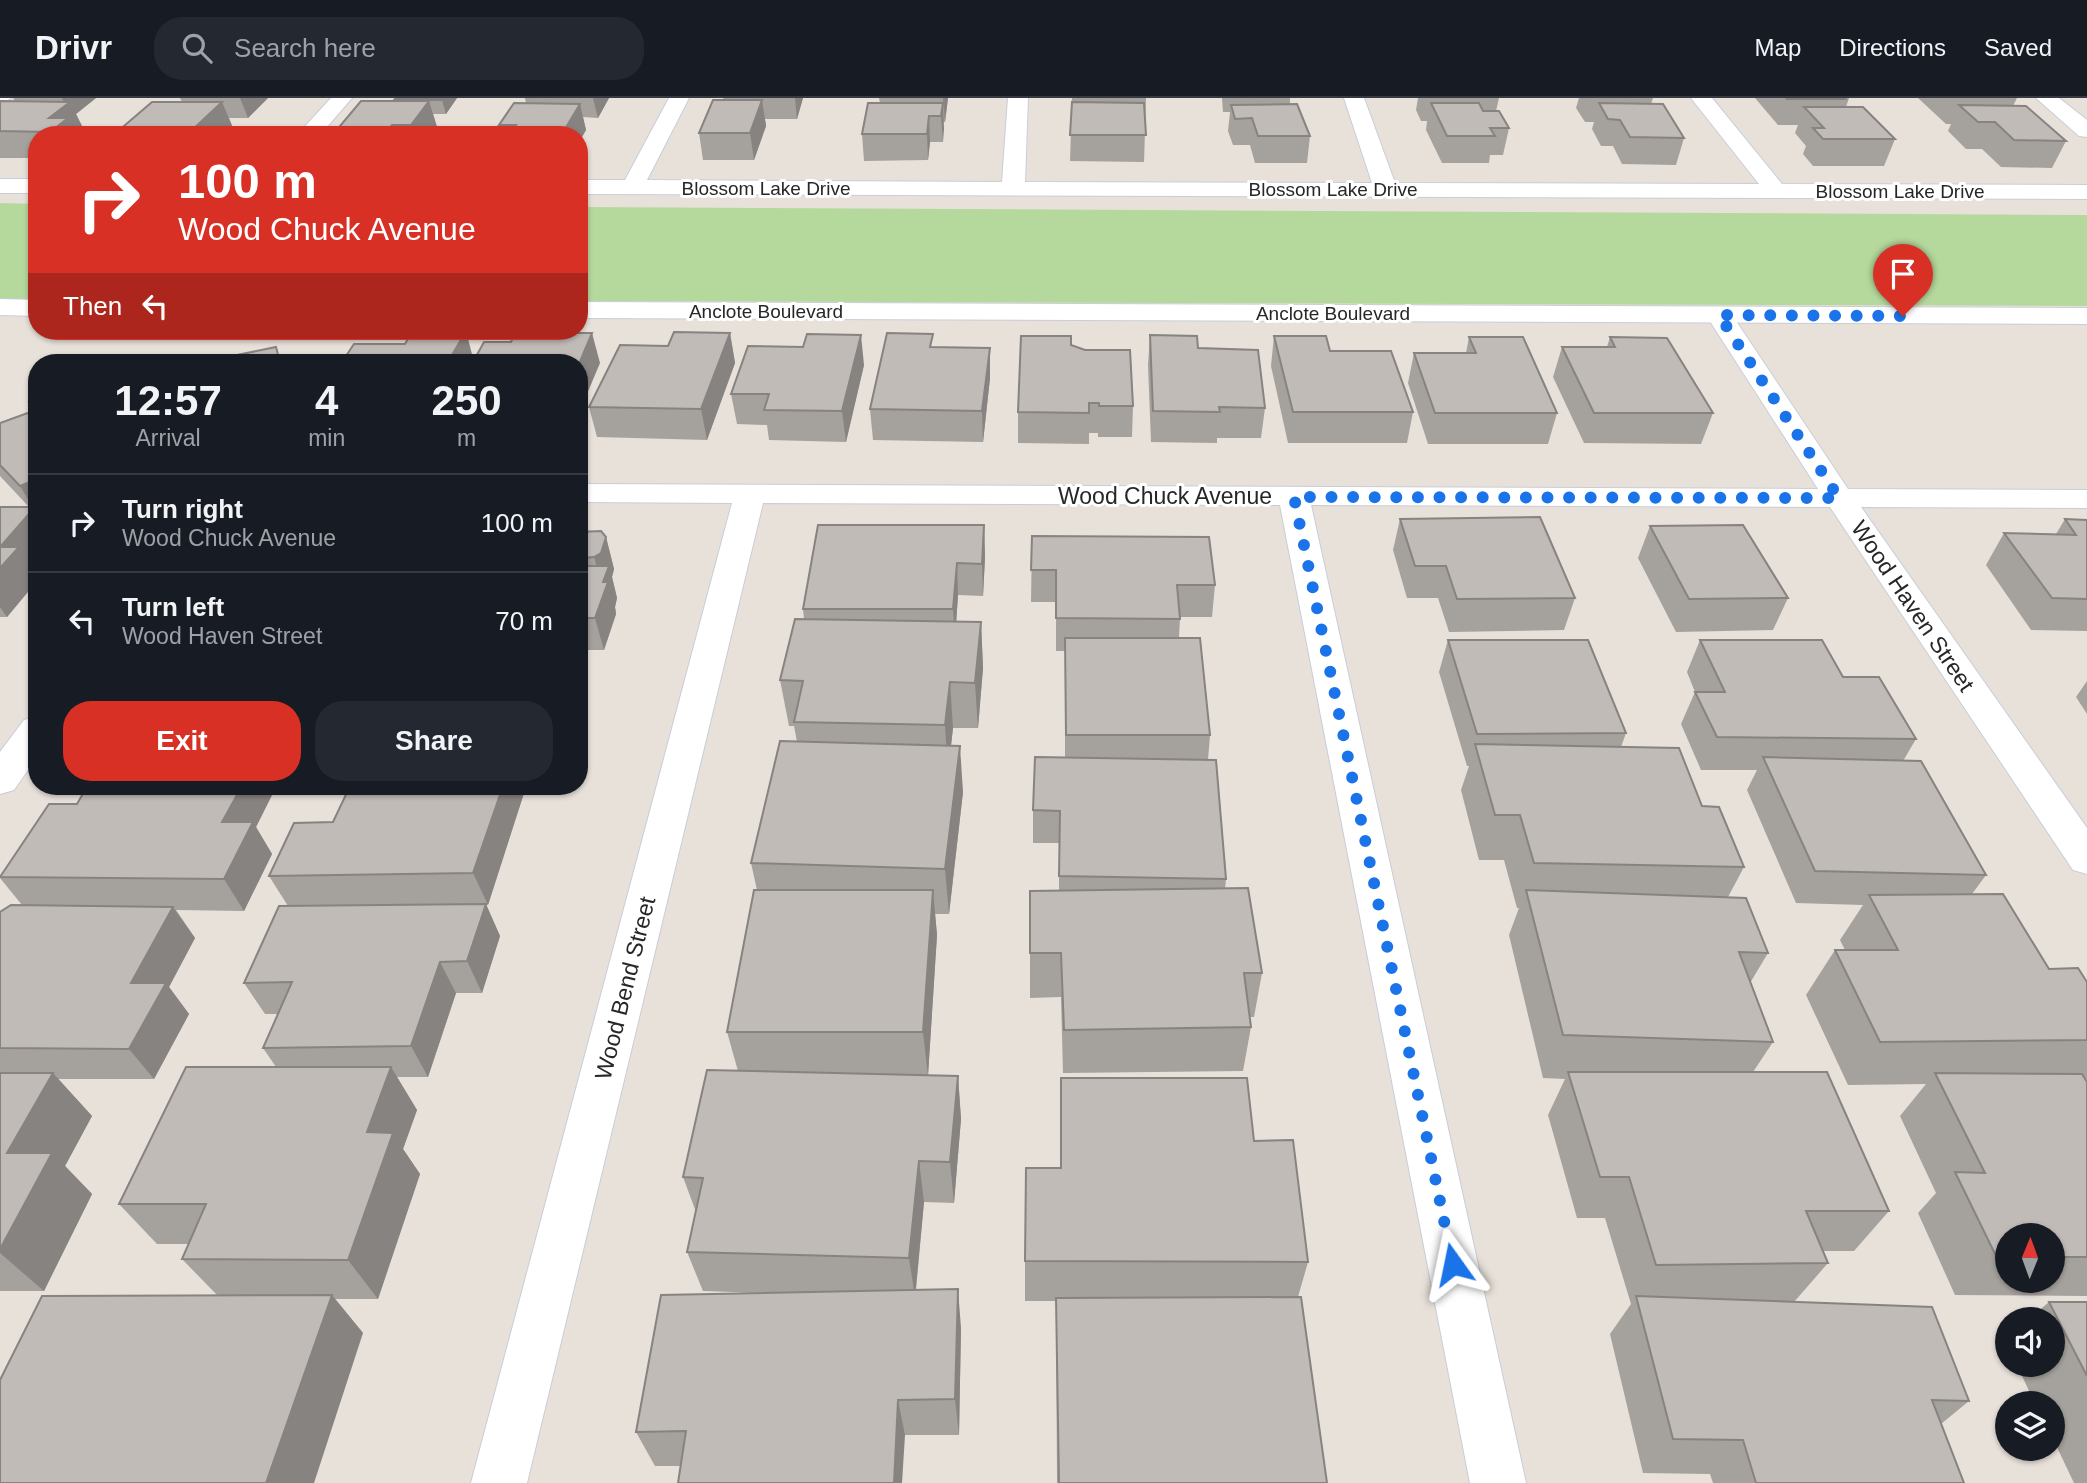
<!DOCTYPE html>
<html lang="en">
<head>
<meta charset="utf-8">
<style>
	:root { --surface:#171b24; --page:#242831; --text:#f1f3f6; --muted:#9ea1a6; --line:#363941; --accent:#d93025 }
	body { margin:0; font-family:Helvetica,sans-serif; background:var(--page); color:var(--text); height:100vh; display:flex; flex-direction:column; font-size:26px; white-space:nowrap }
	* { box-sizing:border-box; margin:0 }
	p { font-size:23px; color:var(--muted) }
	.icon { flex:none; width:38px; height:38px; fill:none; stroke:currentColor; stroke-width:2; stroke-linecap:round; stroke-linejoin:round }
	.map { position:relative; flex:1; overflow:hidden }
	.details { position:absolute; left:28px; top:256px; width:560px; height:441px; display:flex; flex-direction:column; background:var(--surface); border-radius:28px; box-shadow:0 2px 5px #0004 }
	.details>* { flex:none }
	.hud { position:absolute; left:28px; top:28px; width:560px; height:214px; border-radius:28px; box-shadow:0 2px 5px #0004; background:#d93025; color:#fff; overflow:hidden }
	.needle { width:46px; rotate:1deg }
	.fabs { position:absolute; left:1995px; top:1125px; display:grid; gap:14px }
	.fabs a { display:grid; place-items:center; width:70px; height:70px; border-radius:50%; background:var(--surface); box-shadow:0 2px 5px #0004; font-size:35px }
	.pin { position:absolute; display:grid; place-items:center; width:60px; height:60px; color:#fff; margin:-72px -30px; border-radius:50% 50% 50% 0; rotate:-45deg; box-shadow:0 0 7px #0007 }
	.pin .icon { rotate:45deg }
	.me { position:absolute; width:77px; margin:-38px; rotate:348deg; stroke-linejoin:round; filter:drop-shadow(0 0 5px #0008) }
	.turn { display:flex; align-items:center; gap:24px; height:147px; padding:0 35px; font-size:32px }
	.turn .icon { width:91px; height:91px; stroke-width:2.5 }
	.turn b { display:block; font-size:49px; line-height:60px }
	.then { display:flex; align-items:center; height:66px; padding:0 35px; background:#0003; gap:14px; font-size:26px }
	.eta { display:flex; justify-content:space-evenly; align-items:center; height:119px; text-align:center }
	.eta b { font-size:42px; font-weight:800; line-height:49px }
	.button { display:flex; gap:14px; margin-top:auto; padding:14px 35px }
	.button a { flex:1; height:80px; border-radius:28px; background:var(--accent); color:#fff; font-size:28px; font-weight:800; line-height:80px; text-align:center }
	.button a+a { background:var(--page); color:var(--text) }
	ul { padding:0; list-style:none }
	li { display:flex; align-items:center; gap:21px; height:98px; padding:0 35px; border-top:2px solid var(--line) }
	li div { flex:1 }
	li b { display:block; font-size:26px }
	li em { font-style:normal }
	header { display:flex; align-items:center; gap:42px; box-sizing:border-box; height:98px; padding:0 35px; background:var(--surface); border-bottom:2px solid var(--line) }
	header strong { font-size:33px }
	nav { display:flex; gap:38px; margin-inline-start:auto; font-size:24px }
	.search { width:490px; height:63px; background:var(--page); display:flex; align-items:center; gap:18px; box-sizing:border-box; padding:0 24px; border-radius:28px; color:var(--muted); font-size:26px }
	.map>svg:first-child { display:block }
	.green { fill:#b5d99c }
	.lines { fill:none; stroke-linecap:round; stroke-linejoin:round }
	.minor-casing { stroke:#c9cdd8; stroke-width:2 }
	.tertiary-casing { stroke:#c9cdd8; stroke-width:2 }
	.minor { fill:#fff; fill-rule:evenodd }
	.tertiary { fill:#fff; fill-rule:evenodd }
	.wall { fill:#a5a19d; fill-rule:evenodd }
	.shaded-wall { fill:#868380 }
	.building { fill:#c0bbb7; stroke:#868380; stroke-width:2 }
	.route { stroke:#1a73e8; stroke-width:12; stroke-dasharray:0 21.6 }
	.labels { text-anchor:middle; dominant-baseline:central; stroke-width:6; stroke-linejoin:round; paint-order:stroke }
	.far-street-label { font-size:19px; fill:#272727; stroke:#fff }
	.street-label { font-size:23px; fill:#272727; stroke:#fff }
</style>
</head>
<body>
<header>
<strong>Drivr</strong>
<div class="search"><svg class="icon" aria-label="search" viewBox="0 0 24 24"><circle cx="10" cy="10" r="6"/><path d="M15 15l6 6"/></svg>Search here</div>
<nav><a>Map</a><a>Directions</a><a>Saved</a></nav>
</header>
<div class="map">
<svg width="2087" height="1385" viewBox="0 0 2087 1385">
	<rect width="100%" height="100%" fill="#e8e1da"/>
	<!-- green -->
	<g class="green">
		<polygon points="0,105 37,106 37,201 0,201"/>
		<polygon points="579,109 2087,117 2087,208 579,203"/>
	</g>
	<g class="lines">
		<!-- minor casing -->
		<g class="minor-casing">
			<g id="minor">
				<polygon points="0,0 11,0 0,7"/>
				<polygon points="331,0 352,0 320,37 297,37"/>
				<polygon points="669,0 689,0 647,82 1002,84 1008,0 1028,0 1025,84 1372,85 1344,0 1364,0 1395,85 1759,86 1691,0 1712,0 1782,86 2087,87 2087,101 579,96 579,82 625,82"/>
				<polygon points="2036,0 2059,0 2087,22 2087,39 2079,38"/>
				<rect x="0" y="81" width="37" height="14"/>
				<polygon points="1719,209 1728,211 1848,391 2087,392 2087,410 1861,409 2087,730 2087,776 2073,772 1830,409 1311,407 1526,1385 1470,1385 1280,407 763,405 527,1385 471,1385 732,405 579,404 579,386 1818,391 1706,217 1710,211"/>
				<polygon points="37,618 37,659 14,692 0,696 0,654 24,622"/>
			</g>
		</g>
		<!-- tertiary casing -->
		<g class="tertiary-casing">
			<g id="tertiary">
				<polygon points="0,201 37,202 37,218 0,217"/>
				<polygon points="579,204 2087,210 2087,226 579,220"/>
			</g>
		</g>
		<!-- minor -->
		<use href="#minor" class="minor"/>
		<!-- tertiary -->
		<use href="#tertiary" class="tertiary"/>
	</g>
	<!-- wall -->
	<g class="wall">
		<polygon points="13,0 96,0 76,16 83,30 76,37 37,37 37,60 0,60 0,3 15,3"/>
		<polygon points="180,0 268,0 248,20 229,20 233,30 226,37 118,37 117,34 182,4"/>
		<polygon points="457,0 446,16 433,16 437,29 431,37 336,37 335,34 394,3"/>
		<polygon points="525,0 609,0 598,20 583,19 586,32 579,44 579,37 501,37 499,27 526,5"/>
		<polygon points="723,0 803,0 797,21 765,21 766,28 754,62 703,62 699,35 724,2"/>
		<polygon points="879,0 948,0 945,24 943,24 943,44 930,44 928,62 864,63 862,36 880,5"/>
		<polygon points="1072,0 1146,0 1144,64 1070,63"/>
		<polygon points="1222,0 1290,0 1290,6 1310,38 1307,65 1255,65 1250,47 1233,47 1228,33 1230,14 1223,14"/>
		<polygon points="1418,0 1499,0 1496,13 1509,30 1503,57 1490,57 1489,65 1442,65 1426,32 1427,23 1421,23 1416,12"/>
		<polygon points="1579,0 1653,0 1651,6 1684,40 1676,67 1622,66 1613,48 1601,48 1592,31 1594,24 1585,24 1576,10"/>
		<polygon points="1755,0 1849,0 1846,9 1895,41 1884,68 1813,68 1803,56 1806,48 1795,35 1798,27 1778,27"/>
		<polygon points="1918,0 2017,0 2013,8 2066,43 2052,70 2001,69 1982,51 1966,51 1948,33 1951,26 1946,26"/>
		<polygon points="730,235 735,265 707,342 597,339 589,309 668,248"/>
		<polygon points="1150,237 1198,250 1265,310 1261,340 1217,340 1217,345 1151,344 1148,267"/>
		<polygon points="1274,238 1330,253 1413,314 1407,345 1288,345 1271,268"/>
		<polygon points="1469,239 1557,315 1548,346 1428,346 1408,285 1414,255 1466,255"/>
		<polygon points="1610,239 1713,315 1701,346 1584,345 1553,279 1562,249 1607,249"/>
		<polygon points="1071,247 1133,308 1132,339 1098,339 1098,335 1089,335 1089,346 1018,345 1018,314"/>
		<polygon points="864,267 846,344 769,342 767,327 737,326 731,296"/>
		<polygon points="990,280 983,344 873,342 870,311"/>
		<polygon points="37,301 31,468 37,477 37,483 7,519 0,519 0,409 29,409 0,378 0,325 34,312 29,304"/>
		<polygon points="1400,421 1575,500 1564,532 1449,534 1438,500 1407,500 1393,452"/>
		<polygon points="2065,421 2087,422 2087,533 2031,532 1986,467 2004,435 2056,436"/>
		<polygon points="984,427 985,459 983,498 958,497 956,524 981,524 983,570 978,630 953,630 951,648 963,694 949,816 935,816 937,837 928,977 958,978 961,1021 954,1105 924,1104 916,1192 961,1230 959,1337 905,1337 681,1368 655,1368 636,1334 762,1195 703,1193 687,1154 696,1114 683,1079 738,973 727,934 757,792 751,765 797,644 794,628 789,628 780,582 804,521 803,511"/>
		<polygon points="1650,428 1788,500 1773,532 1676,534 1638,460"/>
		<polygon points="579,434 606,439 614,471 612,479 617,500 615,509 616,516 604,552 579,552"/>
		<polygon points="1032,438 1215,487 1212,519 1180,519 1179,540 1210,637 1208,662 1226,781 1225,791 1262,875 1254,919 1250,919 1251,929 1243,973 1063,975 1061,899 1030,900 1030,793 1059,793 1059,745 1033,745 1033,712 1065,660 1065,553 1056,553 1056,504 1031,504"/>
		<polygon points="1448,542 1626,635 1621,649 1702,708 1744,769 1728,799 1768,855 1750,885 1773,944 1753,974 1889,1113 1854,1153 1823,1153 1828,1165 1794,1204 1969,1303 1941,1326 1964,1385 1713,1385 1710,1376 1643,1375 1610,1236 1631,1206 1605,1120 1577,1120 1548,1017 1565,981 1543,980 1509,837 1519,810 1517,810 1504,762 1479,762 1461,692 1469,668 1467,668 1439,574"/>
		<path d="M 1700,542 L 1843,579 L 1916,641 L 1903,663 L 1986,777 L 1972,796 L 2049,871 L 2087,884 L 2087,980 L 2086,982 L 2087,984 L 2087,1198 L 1955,1197 L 1918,1115 L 1936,1095 L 1900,1018 L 1926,986 L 1848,987 L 1806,897 L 1835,852 L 1845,852 L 1840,842 L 1863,807 L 1796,805 L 1747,692 L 1757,672 L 1701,672 L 1681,626 L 1695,594 L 1687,574 ZM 2007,1138 L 2053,1138 L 2053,1183 L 2007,1183 Z"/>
		<polygon points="2087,583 2087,616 2076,599"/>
		<polygon points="77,688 271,688 274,693 256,729 272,756 244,813 176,812 195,840 169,889 189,916 154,981 58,981 92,1018 65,1068 92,1096 44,1193 0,1193 0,814 22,807 0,780 77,706 83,696"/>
		<polygon points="350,688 521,688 524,695 488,807 486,807 500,838 482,895 456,895 428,979 397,979 417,1012 403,1051 420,1076 378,1201 335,1201 363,1235 217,1197 182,1161 189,1146 157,1146 119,1106 276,969 263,950 278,916 265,916 244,885 288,808 269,778 333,724"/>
		<polygon points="1061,980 1254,1043 1308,1164 1298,1199 1327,1385 1057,1385 1056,1203 1025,1203 1025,1163 1061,1070"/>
		<polygon points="2049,1204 2087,1204 2087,1385 2074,1385 2053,1341 2053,1306 2035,1306 2017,1267 2053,1267 2053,1222 2028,1222"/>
	</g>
	<!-- shaded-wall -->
	<g class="shaded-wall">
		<polygon points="62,0 96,0 76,16 83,30 76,37 51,37 50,34 49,20 65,8"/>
		<polygon points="240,0 268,0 248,20"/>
		<polygon points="443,0 457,0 446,16 442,2"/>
		<polygon points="593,0 609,0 598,20"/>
		<polygon points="795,0 803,0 797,21"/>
		<polygon points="943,0 948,0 945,24"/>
		<polygon points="762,2 766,28 754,62 750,35"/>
		<polygon points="429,3 437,29 431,37 414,37 411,27"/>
		<polygon points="222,4 233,30 226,37 191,37 190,34"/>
		<polygon points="943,5 944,31 943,44 941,18"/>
		<polygon points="580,6 586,32 579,44 579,37 562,37 562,36"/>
		<polygon points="929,18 930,44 928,62 927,36"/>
		<polygon points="392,27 395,37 388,37 387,33"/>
		<polygon points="466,233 474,264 448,264"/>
		<polygon points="592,235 600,265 579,315 579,266"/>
		<polygon points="730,235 735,265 707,342 701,311"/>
		<polygon points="861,237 864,267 846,344 842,313"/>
		<polygon points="990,250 990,280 983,344 982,313"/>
		<polygon points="37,381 37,462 31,468 37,477 37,483 7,519 0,509 0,449 34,411 20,388"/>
		<polygon points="984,427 985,459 983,498 982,466"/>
		<polygon points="606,439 614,471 612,479 617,500 615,509 616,516 604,552 595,520 603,491 594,459"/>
		<polygon points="582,460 591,492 579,471 579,466"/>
		<polygon points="957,465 958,497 955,543 953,511"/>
		<polygon points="981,524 983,570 978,630 975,585"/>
		<polygon points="950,584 953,630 948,673 945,627"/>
		<polygon points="960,648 963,694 949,816 945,771"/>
		<polygon points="242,688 271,688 274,693 256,729 272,756 244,813 224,781 222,724"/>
		<polygon points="503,688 521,688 524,695 488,807 473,775"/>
		<polygon points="933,792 937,837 928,978 923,934"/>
		<polygon points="486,806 500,838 482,895 467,863"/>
		<polygon points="173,809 195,840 169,889 189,916 154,981 129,951 131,885"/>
		<polygon points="440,864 456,895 428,979 411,948"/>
		<polygon points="391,969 417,1012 403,1051 420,1076 378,1201 348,1162 367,1034"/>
		<polygon points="53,975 92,1018 65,1068 92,1096 44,1193 0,1155 0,1151 7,1055"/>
		<polygon points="958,978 961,1021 954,1105 950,1064"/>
		<polygon points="919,1063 924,1104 915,1199 909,1160"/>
		<polygon points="958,1191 961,1230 959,1337 955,1301"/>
		<polygon points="332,1197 363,1235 314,1385 266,1385"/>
		<polygon points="898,1302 905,1337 902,1385 894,1385"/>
	</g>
	<!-- building -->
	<g class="building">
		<polygon points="396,0 443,0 442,2 394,2"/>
		<polygon points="1786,0 1844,0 1845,1 1787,1"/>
		<polygon points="713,2 762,2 750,35 699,35"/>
		<polygon points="0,3 70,4 49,20 68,20 50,34 0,33"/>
		<polygon points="361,3 429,3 411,27 392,27 387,33 335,34"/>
		<polygon points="152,4 222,4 190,34 117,34"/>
		<polygon points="1072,4 1144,5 1146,37 1070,37"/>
		<polygon points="514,5 580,6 562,36 510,36 516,27 499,27"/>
		<polygon points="868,5 943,5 941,18 929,18 927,36 862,36"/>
		<polygon points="1431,5 1479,5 1483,13 1499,13 1509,30 1490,30 1495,38 1447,38"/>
		<polygon points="1599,5 1663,6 1684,40 1630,39 1620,22 1608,21"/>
		<polygon points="1297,6 1310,38 1258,38 1252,20 1235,21 1231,7"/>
		<polygon points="1959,7 2026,8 2066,43 2014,42 1995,24 1978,24"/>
		<polygon points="1804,9 1863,9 1895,41 1823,41 1813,30 1824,30"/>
		<polygon points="466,233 448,264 342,264 354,246 405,246 412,234"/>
		<polygon points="674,234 730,235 701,311 589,309 620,247 668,248"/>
		<polygon points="515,235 592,235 579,266 579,264 473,264 484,244 511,244"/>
		<polygon points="887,235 933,236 930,249 990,250 982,313 870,311"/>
		<polygon points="807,236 861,237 842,313 764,312 769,296 731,296 748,248 803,249"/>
		<polygon points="1150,237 1197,238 1198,250 1258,252 1265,310 1219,309 1220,314 1153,313"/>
		<polygon points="1021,238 1071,238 1071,247 1085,252 1130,252 1133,308 1099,308 1099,305 1089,305 1089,315 1018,314"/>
		<polygon points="1274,238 1326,238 1330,253 1391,253 1413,314 1293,314"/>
		<polygon points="1469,239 1523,239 1557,315 1435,315 1414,255 1476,255"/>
		<polygon points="1610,239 1667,240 1713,315 1594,315 1562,249 1615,249"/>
		<polygon points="276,249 280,264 203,264"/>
		<polygon points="37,301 37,381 20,388 0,367 0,325 36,312 29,304"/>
		<polygon points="0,409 35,409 0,449"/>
		<polygon points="1540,419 1575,500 1457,501 1446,468 1415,468 1400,421"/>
		<polygon points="2065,421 2087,422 2087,501 2052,500 2004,435 2076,437"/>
		<polygon points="818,427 984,427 982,466 957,465 953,511 803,511"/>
		<polygon points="1743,427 1788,500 1689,501 1650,428"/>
		<polygon points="601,433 606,439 601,455 594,459 582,460 579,466 579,434"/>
		<polygon points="1032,438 1209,439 1215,487 1177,487 1180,521 1056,520 1056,472 1031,472"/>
		<polygon points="0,449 19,449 0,470"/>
		<polygon points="579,468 609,468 603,484 608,484 595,520 579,520"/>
		<polygon points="795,521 981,524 975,585 950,584 945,627 794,624 803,583 780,582"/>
		<polygon points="1065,540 1200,540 1210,637 1066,637"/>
		<polygon points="1448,542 1588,542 1626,635 1477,636"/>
		<polygon points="1700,542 1822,542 1843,579 1879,579 1916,641 1717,639 1695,594 1725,594"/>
		<polygon points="780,643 960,648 945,771 751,765"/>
		<polygon points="1475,646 1679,650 1702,708 1719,709 1744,769 1534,765 1520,717 1495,717"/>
		<polygon points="1035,659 1216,662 1226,781 1059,778 1060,713 1033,712"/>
		<polygon points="1763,659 1921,663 1986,777 1815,773"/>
		<polygon points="78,688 242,688 222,724 253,724 224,781 0,779 49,706 77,706 85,692"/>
		<polygon points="350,688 503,688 473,775 269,778 294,725 333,724"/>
		<polygon points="1248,790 1262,875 1244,875 1251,929 1064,932 1061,855 1030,855 1030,793"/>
		<polygon points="754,792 933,792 923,934 727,934"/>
		<polygon points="1526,792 1746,800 1768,855 1739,854 1773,944 1563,937"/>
		<polygon points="2003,796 2049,871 2078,870 2087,884 2087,942 1880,944 1835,852 1898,852 1869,797"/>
		<polygon points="486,806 467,863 440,864 411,948 263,950 292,884 244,885 279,808"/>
		<polygon points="11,807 173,809 131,885 166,885 129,951 0,950 0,814"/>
		<polygon points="186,969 391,969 367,1034 393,1035 348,1162 182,1161 206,1106 119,1106"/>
		<polygon points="707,972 958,978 950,1064 919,1063 909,1160 687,1154 703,1080 683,1079"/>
		<polygon points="1568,974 1827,974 1889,1113 1806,1113 1828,1165 1656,1167 1629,1079 1600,1079"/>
		<polygon points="0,975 53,975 7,1055 52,1055 0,1151"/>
		<polygon points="1935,975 2082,976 2087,984 2087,1159 2053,1159 2053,1138 2007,1138 2007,1158 1996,1158 1955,1074 1985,1075"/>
		<polygon points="1061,980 1247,980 1254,1043 1293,1042 1308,1164 1025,1163 1026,1070 1061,1070"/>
		<polygon points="958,1191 955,1301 898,1302 894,1385 678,1385 686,1333 636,1334 661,1197"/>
		<polygon points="332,1197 266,1385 0,1385 0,1282 42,1198"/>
		<polygon points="1636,1198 1932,1209 1969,1303 1932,1302 1964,1385 1756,1385 1743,1342 1673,1341"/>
		<polygon points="1301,1199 1327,1385 1059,1385 1056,1200"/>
		<polygon points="2049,1204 2087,1204 2087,1278"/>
	</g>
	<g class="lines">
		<!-- route -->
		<polyline class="route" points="1453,1166 1294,399 1839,400 1719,217 1903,218"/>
	</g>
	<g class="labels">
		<!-- far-street labels -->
		<g class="far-street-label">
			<text x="766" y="90">Blossom Lake Drive</text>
			<text x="1333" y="91">Blossom Lake Drive</text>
			<text x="1900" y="93">Blossom Lake Drive</text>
			<text x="766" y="213">Anclote Boulevard</text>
			<text x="1333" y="215">Anclote Boulevard</text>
		</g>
		<!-- street labels -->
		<g class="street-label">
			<text x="1165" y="398">Wood Chuck Avenue</text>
			<text transform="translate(1913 508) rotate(56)">Wood Haven Street</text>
			<text transform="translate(625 890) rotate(-76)">Wood Bend Street</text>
		</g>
	</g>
</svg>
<div class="fabs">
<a><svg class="needle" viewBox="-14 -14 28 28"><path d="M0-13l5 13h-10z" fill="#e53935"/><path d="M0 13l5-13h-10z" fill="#9ea1a6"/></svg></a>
<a><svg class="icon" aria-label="sound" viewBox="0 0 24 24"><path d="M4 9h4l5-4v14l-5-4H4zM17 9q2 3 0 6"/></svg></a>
<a><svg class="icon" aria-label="layers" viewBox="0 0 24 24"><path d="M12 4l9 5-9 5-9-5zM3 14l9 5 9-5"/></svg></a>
</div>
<div class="pin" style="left:1903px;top:218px;background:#d93025"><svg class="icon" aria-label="arrive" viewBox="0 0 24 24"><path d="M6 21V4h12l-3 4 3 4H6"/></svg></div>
<svg class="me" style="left:1453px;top:1166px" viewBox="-20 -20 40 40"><path d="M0-17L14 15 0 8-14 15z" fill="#1a73e8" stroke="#fff" stroke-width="4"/></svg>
<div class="hud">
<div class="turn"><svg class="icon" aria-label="right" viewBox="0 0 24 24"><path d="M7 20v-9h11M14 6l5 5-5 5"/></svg><div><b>100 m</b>Wood Chuck Avenue</div></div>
<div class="then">Then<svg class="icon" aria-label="left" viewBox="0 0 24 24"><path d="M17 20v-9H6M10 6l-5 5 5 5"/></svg></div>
</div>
<section class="details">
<div class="eta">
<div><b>12:57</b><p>Arrival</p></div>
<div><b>4</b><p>min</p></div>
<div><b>250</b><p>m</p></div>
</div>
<ul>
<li><svg class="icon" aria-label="right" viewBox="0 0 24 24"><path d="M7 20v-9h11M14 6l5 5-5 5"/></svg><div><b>Turn right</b><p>Wood Chuck Avenue</p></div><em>100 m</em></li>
<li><svg class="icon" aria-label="left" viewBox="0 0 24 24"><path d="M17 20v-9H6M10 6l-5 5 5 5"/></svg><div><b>Turn left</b><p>Wood Haven Street</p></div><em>70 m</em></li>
</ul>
<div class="button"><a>Exit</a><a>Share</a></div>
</section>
</div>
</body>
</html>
